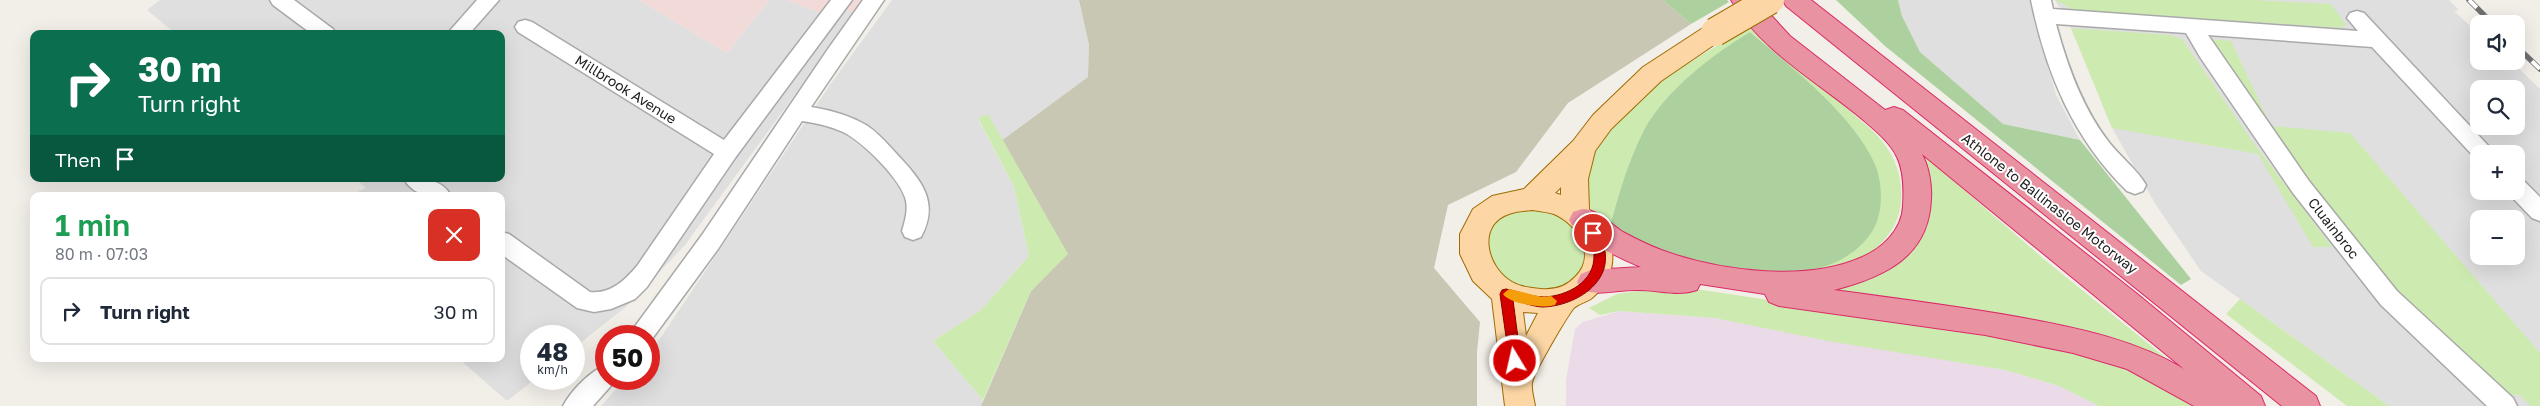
<!DOCTYPE html>
<html lang="en">
<head>
<meta charset="utf-8">
<style>
	:root { --surface:#fff; --page:#f6f6f7; --text:#1f2937; --muted:#747a83; --line:#e0e1e3 }
	body { margin:0; font-family:"Golos Text",sans-serif; background:var(--page); color:var(--text); height:100vh; display:flex; flex-direction:column; font-size:19px; white-space:nowrap }
	* { box-sizing:border-box; margin:0 }
	p { font-size:16px; color:var(--muted) }
	.icon { flex:none; width:28px; height:28px; fill:none; stroke:currentColor; stroke-width:2; stroke-linecap:round; stroke-linejoin:round }
	.map { position:relative; flex:1; overflow:hidden }
	.drawer { position:absolute; left:30px; top:192px; width:475px; height:170px; display:flex; flex-direction:column; background:var(--surface); border-radius:10px; box-shadow:0 5px 20px #0002 }
	.drawer>* { flex:none }
	.guide { position:absolute; left:30px; top:30px; width:475px; height:152px; border-radius:10px; box-shadow:0 5px 20px #0002; background:#0b6e4f; color:#fff; overflow:hidden }
	.tools { position:absolute; left:2470px; top:15px; display:grid; gap:10px }
	.tools a { display:grid; place-items:center; width:55px; height:55px; border-radius:10px; background:var(--surface); box-shadow:0 5px 20px #0002; font-size:25px }
	.speed { position:absolute; left:520px; top:325px; display:flex; gap:10px; font-size:25px; font-weight:700; text-align:center }
	.speed>* { display:grid; place-content:center; width:65px; height:65px; border-radius:50%; background:var(--surface); box-shadow:0 5px 20px #0002; line-height:1 }
	.speed small { font-size:12px; font-weight:400 }
	.speed .limit { border:8px solid #d22; background:#fff; color:#111 }
	.pin { position:absolute; display:grid; place-items:center; width:42px; height:42px; color:#fff; margin:-21px; border:2px solid #fff; border-radius:50%; box-shadow:0 1px 5px #0007 }
	.me { position:absolute; width:55px; margin:-28px; rotate:351deg; stroke-linejoin:round; filter:drop-shadow(0 0 4px #0008) }
	.turn { display:flex; align-items:center; gap:18px; height:105px; padding:0 25px; font-size:22px }
	.turn .icon { width:65px; height:65px; stroke-width:2.5 }
	.turn b { display:block; font-size:35px; line-height:42px }
	.then { display:flex; align-items:center; height:48px; padding:0 25px; background:#0003; gap:10px; font-size:19px }
	.round { display:grid; place-items:center; flex:none; width:52px; height:52px; border-radius:10px; background:var(--page) }
	.head { display:flex; align-items:center; justify-content:space-between; height:85px; padding:0 25px }
	h1 { font-size:30px; font-weight:600; line-height:38px; color:#1e9e55 }
	ul { padding:0; list-style:none }
	li { display:flex; align-items:center; gap:15px; height:68px; margin:0 10px 8px; padding:0 15px; border:2px solid var(--line); border-radius:10px }
	li div { flex:1 }
	li b { display:block; font-size:19px }
	li em { font-style:normal }
	.map>svg:first-child { display:block }
	.residential { fill:#e0dfdf; fill-rule:evenodd }
	.commercial { fill:#f2dad9 }
	.industrial { fill:#ebdbe8 }
	.construction { fill:#c7c7b4 }
	.grass { fill:#cdebb0 }
	.forest { fill:#add19e }
	.lines { fill:none; stroke-linecap:round; stroke-linejoin:round }
	.minor-casing { stroke:#a9a9a9; stroke-width:3 }
	.major-casing { stroke:#a06b00; stroke-width:2 }
	.highway-casing { stroke:#dc2a67; stroke-width:2 }
	.minor { fill:#fff; fill-rule:evenodd }
	.major { fill:#fcd6a4; fill-rule:evenodd }
	.highway { fill:#e892a2; fill-rule:evenodd }
	.rail-casing { stroke:#707070; stroke-width:5.5 }
	.rail { stroke:#fff; stroke-width:4; stroke-dasharray:11; stroke-linecap:butt }
	.major-bridge-casing { stroke:#a06b00; stroke-width:30; stroke-linecap:butt }
	.major-bridge { stroke:#fcd6a4; stroke-width:28 }
	.route { fill:#d40000; stroke:#8a0000 }
	.slow { fill:#f59e0b }
	.labels { text-anchor:middle; dominant-baseline:central; stroke-width:4; stroke-linejoin:round; paint-order:stroke }
	.street-label { font-size:14px; fill:#222; stroke:#fff }
</style>
</head>
<body>
<div class="map">
<svg width="2540" height="406" viewBox="0 0 2540 406">
	<rect width="100%" height="100%" fill="#f2efe9"/>
	<!-- residential -->
	<g class="residential">
		<polygon points="160,0 639,0 727,53 769,0 787,0 818,12 856,11 685,245 627,306 574,348 574,336 531,336 531,379 535,379 507,401 459,359 501,359 501,196 349,196 366,188 356,179 501,179 501,34 176,34 147,10"/>
		<polygon points="892,0 1079,0 1089,45 1088,77 1001,141 988,114 978,119 1014,187 1029,256 980,311 933,341 983,400 981,406 601,406 625,379 649,379 649,355 832,82"/>
		<polygon points="1898,0 2030,0 2056,95 2080,140 2003,125 1920,52 1902,16"/>
		<path d="M 2055,0 L 2449,0 L 2459,10 L 2454,11 L 2479,34 L 2479,61 L 2511,61 L 2540,89 L 2540,406 L 2389,406 L 2201,271 L 2156,205 L 2112,128 L 2071,28 ZM 2479,89 L 2516,89 L 2516,126 L 2479,126 ZM 2479,154 L 2516,154 L 2516,191 L 2479,191 ZM 2479,219 L 2516,219 L 2516,256 L 2479,256 Z"/>
	</g>
	<!-- commercial -->
	<g class="commercial">
		<polygon points="639,0 769,0 727,53"/>
		<polygon points="787,0 864,0 856,11 818,12"/>
	</g>
	<!-- industrial -->
	<polygon class="industrial" points="1619,311 1715,318 2005,370 2059,386 2099,406 1566,406 1566,380 1575,329 1583,322"/>
	<!-- construction -->
	<polygon class="construction" points="1079,0 1663,0 1691,24 1568,103 1516,172 1448,205 1434,268 1480,322 1477,352 1477,406 981,406 1031,291 1067,254 1001,141 1088,77 1089,45"/>
	<!-- grass -->
	<g class="grass">
		<polygon points="2055,0 2252,0 2331,4 2346,25 2342,28 2074,10"/>
		<path d="M 1749,26 C 1783,54 1817,81 1850,111 C 1862,122 1876,132 1885,145 C 1903,169 1908,206 1891,231 C 1869,264 1837,269 1799,271 L 1842,118 L 1792,68 L 1750,32 C 1711,58 1667,88 1644,130 C 1629,159 1618,195 1610,227 L 1596,216 L 1585,199 L 1585,182 L 1598,141 L 1648,88 Z"/>
		<polygon points="2071,28 2170,35 2182,39 2255,145 2332,247 2313,247 2258,154 2112,128"/>
		<polygon points="2210,39 2231,41 2271,126 2350,133 2540,353 2540,406 2531,406 2518,394 2508,397 2399,300 2325,209"/>
		<polygon points="988,114 1068,254 1031,291 983,400 933,341 980,311 1029,256 1014,187 978,118"/>
		<polygon points="1911,144 2045,260 2176,366 1827,289 1905,255"/>
		<path d="M 1521,210 C 1545,210 1579,217 1587,245 C 1589,253 1586,265 1585,273 L 1562,291 L 1510,286 L 1487,263 C 1486,229 1485,221 1521,210 Z"/>
		<polygon points="1644,286 1676,286 1975,331 2058,347 2122,365 2202,406 2099,406 2059,386 2005,370 1828,341 1715,318 1619,311 1600,315 1589,308 1617,294 1644,290"/>
		<polygon points="2240,299 2389,406 2347,406 2226,314"/>
	</g>
	<!-- forest -->
	<g class="forest">
		<polygon points="1663,0 1727,0 1729,2 1691,24"/>
		<polygon points="1836,0 1898,0 1902,16 1920,52 2003,124 2080,140 2191,279 2181,285 1885,46"/>
		<path d="M 1750,32 C 1791,67 1856,117 1876,167 C 1883,186 1883,213 1873,230 C 1861,250 1839,264 1815,269 C 1778,277 1686,263 1651,249 C 1637,243 1624,234 1610,227 C 1618,195 1629,159 1644,130 C 1665,91 1712,55 1750,32 Z"/>
	</g>
	<g class="lines">
		<!-- minor casing -->
		<g class="minor-casing">
			<g id="minor">
				<polygon points="270,0 294,0 333,29 336,34 312,34 273,5"/>
				<polygon points="477,0 499,0 469,34 447,34"/>
				<path d="M 831,0 L 852,0 L 735,158 L 647,287 L 635,299 L 611,309 L 594,312 L 577,308 L 501,254 L 501,232 L 509,234 L 590,292 C 611,294 624,281 637,266 L 714,154 L 518,32 L 515,27 L 518,22 L 525,20 L 532,22 L 724,140 Z"/>
				<path d="M 863,0 L 884,0 L 811,107 C 830,110 849,115 866,125 C 877,132 885,141 894,151 C 919,178 941,200 921,237 L 913,240 L 905,237 L 902,231 C 905,221 908,211 906,201 C 902,180 862,141 843,132 C 830,126 816,123 802,121 L 718,249 L 649,343 L 649,336 L 628,336 L 702,235 L 828,49 Z"/>
				<path d="M 2031,0 L 2051,0 L 2053,9 L 2358,31 L 2347,18 L 2350,13 L 2357,11 L 2364,13 L 2496,154 L 2479,154 L 2477,160 L 2372,47 L 2208,35 L 2309,181 L 2397,291 L 2513,398 L 2517,406 L 2487,406 L 2381,305 L 2293,193 L 2200,57 L 2186,33 L 2056,24 C 2067,65 2082,107 2108,141 C 2119,156 2137,169 2146,185 L 2143,191 L 2135,194 L 2127,191 C 2073,138 2046,73 2031,0 Z"/>
				<polygon points="2516,178 2524,181 2540,197 2540,221 2532,218 2508,193 2507,191 2516,191"/>
				<path d="M 404,179 C 422,178 442,178 451,196 C 433,197 414,197 404,179 Z"/>
				<path d="M 606,365 L 606,379 L 617,379 L 593,406 L 563,406 C 571,391 590,371 606,365 Z"/>
			</g>
		</g>
		<!-- major casing -->
		<g class="major-casing">
			<path id="major" d="M 1715,23 L 1724,26 L 1727,32 L 1724,38 L 1661,81 L 1611,129 L 1595,151 L 1588,179 L 1589,209 C 1616,233 1623,272 1592,298 C 1587,302 1577,304 1573,309 C 1565,320 1534,372 1532,383 C 1531,390 1534,399 1535,406 L 1505,406 L 1492,299 L 1473,281 L 1460,254 L 1460,234 L 1473,209 L 1492,196 L 1524,189 L 1573,141 L 1593,115 L 1643,67 L 1706,26 ZM 1561,187 L 1561,195 L 1555,193 ZM 1532,210 C 1539,211 1547,212 1554,214 C 1579,225 1597,256 1575,277 C 1566,287 1554,290 1541,289 C 1530,288 1521,287 1512,282 C 1487,268 1476,225 1509,214 C 1516,211 1525,211 1532,210 ZM 1523,312 L 1538,313 L 1526,336 Z"/>
		</g>
		<!-- highway casing -->
		<g class="highway-casing">
			<g id="highway">
				<path d="M 1731,0 L 1757,0 L 1790,36 L 1885,110 L 1894,107 L 1903,110 L 2136,293 L 2261,396 L 2265,406 L 2194,406 L 2127,369 L 2073,353 L 1985,335 L 1779,306 L 1769,302 L 1765,294 L 1700,284 L 1697,290 C 1677,297 1656,289 1635,290 C 1617,290 1598,296 1581,290 L 1577,282 L 1581,274 L 1591,270 L 1641,267 C 1621,259 1579,239 1569,220 L 1573,212 C 1576,211 1581,209 1584,209 C 1597,210 1612,225 1623,232 C 1636,239 1650,246 1664,251 C 1720,271 1805,282 1860,258 C 1882,249 1902,230 1903,206 C 1904,190 1904,171 1897,157 C 1889,140 1870,126 1856,114 C 1813,79 1760,49 1731,0 ZM 1922,154 L 2184,369 C 2137,341 2082,329 2029,319 C 1965,307 1899,299 1834,290 C 1884,277 1929,257 1931,199 C 1932,185 1929,167 1922,154 Z"/>
				<polygon points="1783,0 1811,0 2316,396 2320,406 2282,406 1786,6"/>
			</g>
		</g>
		<!-- minor -->
		<use href="#minor" class="minor"/>
		<!-- major -->
		<use href="#major" class="major"/>
		<!-- highway -->
		<use href="#highway" class="highway"/>
		<!-- rail casing -->
		<g class="rail-casing">
			<g id="rail">
				<polyline points="2469,0 2493,24"/>
				<polyline points="2516,46 2540,69"/>
			</g>
		</g>
		<!-- rail -->
		<use href="#rail" class="rail"/>
		<!-- major-bridge casing -->
		<g class="major-bridge-casing">
			<polyline id="major-bridge" points="1715,32 1770,0"/>
		</g>
		<!-- major-bridge -->
		<use href="#major-bridge" class="major-bridge"/>
	</g>
	<!-- route -->
	<path class="route" d="M 1593,228 C 1600,230 1601,237 1603,244 C 1616,281 1576,306 1543,307 C 1534,307 1522,302 1513,300 L 1521,361 L 1515,367 L 1510,365 L 1500,294 L 1502,290 L 1506,289 C 1517,291 1532,297 1544,297 C 1567,296 1595,282 1594,255 C 1594,248 1590,240 1588,233 Z"/>
	<!-- slow -->
	<path class="slow" d="M 1509,289 L 1542,297 L 1551,296 L 1557,301 L 1555,305 C 1545,309 1509,304 1503,294 Z"/>
	<g class="labels">
		<!-- street labels -->
		<g class="street-label">
			<text transform="translate(626 89) rotate(32)">Millbrook Avenue</text>
			<text transform="translate(2050 203) rotate(38)">Athlone to Ballinasloe Motorway</text>
			<text transform="translate(2334 228) rotate(52)">Cluainbroc</text>
		</g>
	</g>
</svg>
<div class="tools">
<a><svg class="icon" aria-label="sound" viewBox="0 0 24 24"><path d="M4 9h4l5-4v14l-5-4H4zM17 9q2 3 0 6"/></svg></a>
<a><svg class="icon" aria-label="search" viewBox="0 0 24 24"><circle cx="10" cy="10" r="6"/><path d="M15 15l6 6"/></svg></a>
<a>+</a>
<a>−</a>
</div>
<div class="speed"><div>48<small>km/h</small></div><div class="limit">50</div></div>
<div class="pin" style="left:1593px;top:233px;background:#d93025"><svg class="icon" aria-label="arrive" viewBox="0 0 24 24"><path d="M6 21V4h12l-3 4 3 4H6"/></svg></div>
<svg class="me" style="left:1515px;top:361px" viewBox="-20 -20 40 40"><circle r="17" fill="#d40000" stroke="#fff" stroke-width="3"/><path d="M0-11L8 9 0 5-8 9z" fill="#fff"/></svg>
<div class="guide">
<div class="turn"><svg class="icon" aria-label="right" viewBox="0 0 24 24"><path d="M7 20v-9h11M14 6l5 5-5 5"/></svg><div><b>30 m</b>Turn right</div></div>
<div class="then">Then<svg class="icon" aria-label="arrive" viewBox="0 0 24 24"><path d="M6 21V4h12l-3 4 3 4H6"/></svg></div>
</div>
<section class="drawer">
<div class="head"><div><h1>1 min</h1><p>80 m · 07:03</p></div><a class="round" style="background:#d93025;color:#fff"><svg class="icon" aria-label="close" viewBox="0 0 24 24"><path d="M6 6l12 12M18 6L6 18"/></svg></a></div>
<ul>
<li><svg class="icon" aria-label="right" viewBox="0 0 24 24"><path d="M7 20v-9h11M14 6l5 5-5 5"/></svg><div><b>Turn right</b></div><em>30 m</em></li>
</ul>
</section>
</div>
</body>
</html>
